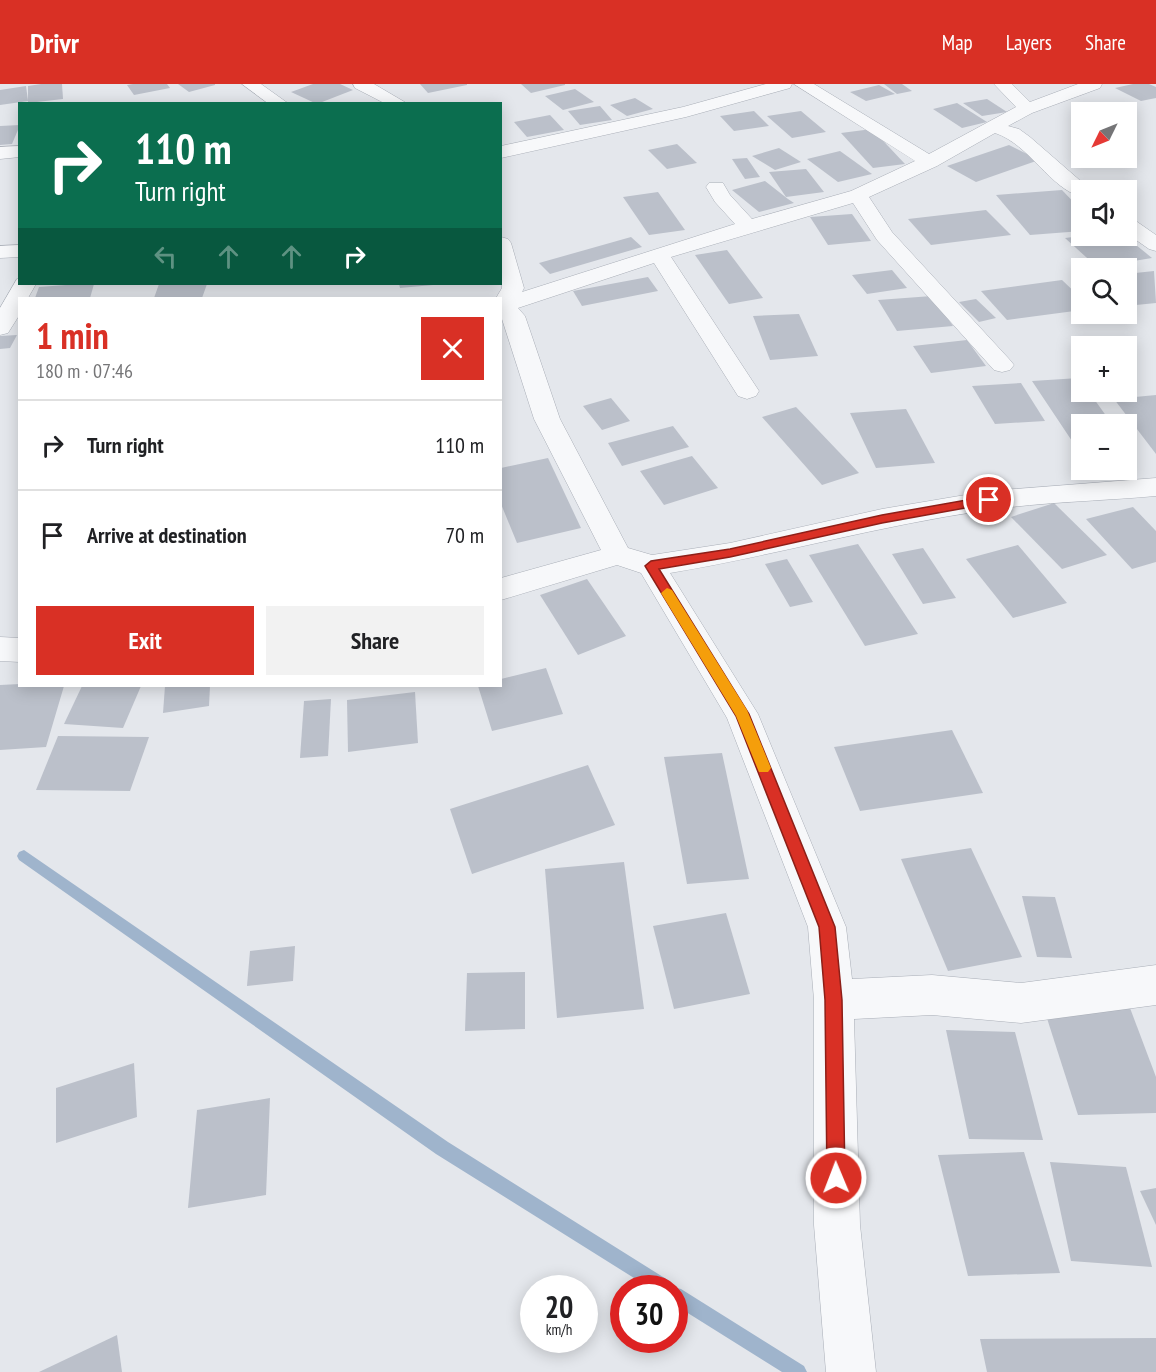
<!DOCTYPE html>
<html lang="en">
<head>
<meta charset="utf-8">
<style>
	:root { --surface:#fff; --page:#f2f2f2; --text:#202124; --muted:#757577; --line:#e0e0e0; --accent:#d93025 }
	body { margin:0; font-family:"PT Sans Narrow",sans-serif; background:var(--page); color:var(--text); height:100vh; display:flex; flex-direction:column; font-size:22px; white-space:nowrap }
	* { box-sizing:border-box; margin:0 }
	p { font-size:20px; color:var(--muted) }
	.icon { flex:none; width:33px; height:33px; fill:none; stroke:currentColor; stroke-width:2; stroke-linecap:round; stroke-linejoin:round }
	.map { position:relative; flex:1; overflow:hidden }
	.drawer { position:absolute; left:18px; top:213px; width:484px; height:390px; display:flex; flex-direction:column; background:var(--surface); border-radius:0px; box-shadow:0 3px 15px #0003 }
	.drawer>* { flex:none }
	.guide { position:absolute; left:18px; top:18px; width:484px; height:183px; border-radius:0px; box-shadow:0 3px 15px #0003; background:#0b6e4f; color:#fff; overflow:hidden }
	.needle { width:39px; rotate:227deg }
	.tools { position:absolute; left:1071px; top:18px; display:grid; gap:12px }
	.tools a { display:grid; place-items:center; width:66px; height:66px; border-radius:0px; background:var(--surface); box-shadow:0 3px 15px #0003; font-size:30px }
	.speed { position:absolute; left:520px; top:1191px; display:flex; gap:12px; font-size:30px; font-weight:700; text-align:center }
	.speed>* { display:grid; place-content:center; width:78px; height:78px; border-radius:50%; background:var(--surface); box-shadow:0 3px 15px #0003; line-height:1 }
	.speed small { font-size:15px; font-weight:400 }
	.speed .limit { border:9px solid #d22; background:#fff; color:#111 }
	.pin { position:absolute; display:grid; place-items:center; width:51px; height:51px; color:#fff; margin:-26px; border:3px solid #fff; border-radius:50%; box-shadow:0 2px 6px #0007 }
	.me { position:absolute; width:66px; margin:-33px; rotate:359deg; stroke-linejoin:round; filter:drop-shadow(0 0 4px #0008) }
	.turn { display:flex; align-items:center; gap:21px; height:126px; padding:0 18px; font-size:27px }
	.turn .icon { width:78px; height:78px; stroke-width:2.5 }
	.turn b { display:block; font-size:42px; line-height:51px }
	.lanes { display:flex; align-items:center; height:57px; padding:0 18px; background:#0003; justify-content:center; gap:30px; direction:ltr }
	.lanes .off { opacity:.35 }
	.round { display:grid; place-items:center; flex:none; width:63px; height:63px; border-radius:0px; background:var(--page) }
	.summary { display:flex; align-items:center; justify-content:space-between; height:102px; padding:0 18px }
	h1 { font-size:36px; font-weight:800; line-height:45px; color:var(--accent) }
	.cta { display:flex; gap:12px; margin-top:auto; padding:12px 18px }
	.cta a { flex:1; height:69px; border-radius:0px; background:var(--accent); color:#fff; font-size:24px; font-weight:800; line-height:69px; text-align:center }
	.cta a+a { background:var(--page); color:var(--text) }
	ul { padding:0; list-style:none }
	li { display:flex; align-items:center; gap:18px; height:90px; padding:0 18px; border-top:2px solid var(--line) }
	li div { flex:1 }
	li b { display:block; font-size:22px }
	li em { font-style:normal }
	header { display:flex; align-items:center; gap:36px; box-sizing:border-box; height:84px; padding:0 30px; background:var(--accent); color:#fff }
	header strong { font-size:28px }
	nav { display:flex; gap:33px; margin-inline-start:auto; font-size:21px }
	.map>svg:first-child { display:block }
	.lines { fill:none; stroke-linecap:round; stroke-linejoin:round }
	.stream { fill:#9fb4cc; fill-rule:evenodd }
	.building { fill:#bbc0ca }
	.minor-casing { stroke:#a9aeb7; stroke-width:1 }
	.minor { fill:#f7f8fa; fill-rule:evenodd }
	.route { fill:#d93025; stroke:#8d1f18; stroke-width:1.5 }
	.slow { fill:#f59e0b }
</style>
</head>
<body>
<header>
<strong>Drivr</strong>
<nav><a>Map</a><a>Layers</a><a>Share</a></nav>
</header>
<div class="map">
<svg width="1156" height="1288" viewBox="0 0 1156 1288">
	<rect width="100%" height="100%" fill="#e4e7ec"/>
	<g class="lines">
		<!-- stream -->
		<polygon class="stream" points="24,766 448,1058 671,1198 673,1203 681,1205 804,1282 807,1288 782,1288 675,1221 675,1204 650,1204 436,1070 19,776 17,772 19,768"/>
	</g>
	<!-- building -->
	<g class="building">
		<polygon points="41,0 62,0 63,15 28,19 28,2"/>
		<polygon points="133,0 167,0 170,4 134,11 127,1"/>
		<polygon points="178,0 215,0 215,1 189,8"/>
		<polygon points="313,0 340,0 353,6 317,20 291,8"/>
		<polygon points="420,0 467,0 467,1 428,9"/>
		<polygon points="521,0 565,0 565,1 531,9"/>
		<polygon points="884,0 902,0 912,7 897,10"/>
		<polygon points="1133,0 1149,0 1156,3 1156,14 1141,17 1115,4"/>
		<polygon points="879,1 895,10 866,17 850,8"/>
		<polygon points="26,2 28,17 0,21 0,6"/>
		<polygon points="575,5 594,18 563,26 545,12"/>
		<polygon points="635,14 653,25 627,32 610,21"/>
		<polygon points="987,15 1007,28 982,32 963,19"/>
		<polygon points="957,19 987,38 962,44 933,25"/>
		<polygon points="600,22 612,36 580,41 568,27"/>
		<polygon points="754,27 769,42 734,47 720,32"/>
		<polygon points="801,27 826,48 792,54 767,32"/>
		<polygon points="550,31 564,46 527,53 514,38"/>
		<polygon points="20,41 12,60 0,61 0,42"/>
		<polygon points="872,45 905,80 873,84 841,49"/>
		<polygon points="677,60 697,79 667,85 648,66"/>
		<polygon points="1009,61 1039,76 976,98 947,82"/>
		<polygon points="779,64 801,78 775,86 752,72"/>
		<polygon points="840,67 872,90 838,98 807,75"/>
		<polygon points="747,74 760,93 745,95 732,75"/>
		<polygon points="806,85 824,108 786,113 769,88"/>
		<polygon points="765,97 788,115 794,119 759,128 732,106"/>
		<polygon points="1062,106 1082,127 1082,147 1030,151 996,111"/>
		<polygon points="658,108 685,146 649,151 623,113"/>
		<polygon points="986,126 1011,151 931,161 908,135"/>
		<polygon points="852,130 871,157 828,161 810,133"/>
		<polygon points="1081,152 1125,152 1152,174 1097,183 1065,154"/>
		<polygon points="631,153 642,163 550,190 539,179"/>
		<polygon points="727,166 763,214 729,220 695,171"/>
		<polygon points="892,186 907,204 867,210 852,191"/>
		<polygon points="1154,187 1156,219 1126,222 1126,190"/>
		<polygon points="648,193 658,207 582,222 573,207"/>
		<polygon points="1062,196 1082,215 1082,226 1007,236 981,207"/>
		<polygon points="79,200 94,200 90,214 35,214 39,203"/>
		<polygon points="159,200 207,200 202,214 154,214"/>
		<polygon points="399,200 433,200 433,201 400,204"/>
		<polygon points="932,212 953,242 897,247 878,216"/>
		<polygon points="976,215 996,234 979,238 959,218"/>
		<polygon points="799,230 818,272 770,276 753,232"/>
		<polygon points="17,251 10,264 0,265 0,252"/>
		<polygon points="967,256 986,282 931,289 913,262"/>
		<polygon points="1079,294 1082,308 1089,308 1112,340 1082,340 1082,366 1078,366 1032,297"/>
		<polygon points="1021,299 1045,337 995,340 972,302"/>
		<polygon points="1156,311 1156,370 1114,315"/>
		<polygon points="611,314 630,337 602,346 583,322"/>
		<polygon points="796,323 859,389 822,401 762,333"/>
		<polygon points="906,325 935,379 876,384 850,329"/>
		<polygon points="673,342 689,363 622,382 608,359"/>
		<polygon points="692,372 718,404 664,421 640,387"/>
		<polygon points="548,374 581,444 517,459 501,420 501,384"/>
		<polygon points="1054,419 1107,471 1062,485 1011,433"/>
		<polygon points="1133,423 1156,447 1156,478 1132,485 1086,435"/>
		<polygon points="858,460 918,550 865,562 809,471"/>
		<polygon points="1018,461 1067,519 1013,534 966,475"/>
		<polygon points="923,464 956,514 923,520 892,470"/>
		<polygon points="787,475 813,518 790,523 765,480"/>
		<polygon points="587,495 626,552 578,571 540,511"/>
		<polygon points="546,584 563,630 492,647 478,602 501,602 501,595"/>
		<polygon points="20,600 20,602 64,602 46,663 0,666 0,601"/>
		<polygon points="82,602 141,602 123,644 64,640"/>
		<polygon points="165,602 210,602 209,622 163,629"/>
		<polygon points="415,608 418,659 348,668 347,616"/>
		<polygon points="331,615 328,672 300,674 304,617"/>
		<polygon points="952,646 983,709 860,727 834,663"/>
		<polygon points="58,652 149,653 130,707 36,706"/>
		<polygon points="722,669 749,795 687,800 664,673"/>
		<polygon points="588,681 615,741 472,790 450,725"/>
		<polygon points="971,764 1022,873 948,887 901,775"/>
		<polygon points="624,778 644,925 557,934 545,785"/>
		<polygon points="1022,812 1055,813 1072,874 1037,873"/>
		<polygon points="726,829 750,910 674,925 653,842"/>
		<polygon points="295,862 293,897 247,902 250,867"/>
		<polygon points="525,888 525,945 465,947 467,889"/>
		<polygon points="1130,924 1156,993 1156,1029 1078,1031 1044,925"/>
		<polygon points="946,946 1015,948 1043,1056 969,1055"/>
		<polygon points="134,979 137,1033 56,1059 56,1004"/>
		<polygon points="270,1014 266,1111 188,1124 197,1026"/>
		<polygon points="1024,1068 1060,1189 968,1192 938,1071"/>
		<polygon points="1050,1078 1126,1083 1152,1183 1071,1177"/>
		<polygon points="1156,1104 1156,1141 1140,1107"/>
		<polygon points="117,1251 122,1288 39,1288"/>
		<polygon points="1156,1254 1156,1288 987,1288 980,1255"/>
	</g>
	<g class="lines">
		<!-- minor casing -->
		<g class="minor-casing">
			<g id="minor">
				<polygon points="242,0 261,0 289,20 269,20"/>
				<polygon points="353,0 374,0 408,20 386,20 355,4"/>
				<polygon points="766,0 792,0 790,4 686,33 501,74 501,62 683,23"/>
				<path d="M 794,0 L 814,0 L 929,70 L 1016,23 L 994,0 L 1012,0 L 1030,18 L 1078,0 L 1102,0 L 1100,4 L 1032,29 L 1008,42 L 1019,45 L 1030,53 L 1091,106 L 1082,106 L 1082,113 C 1050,105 1029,60 995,49 L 937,82 L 869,113 L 892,148 L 1010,276 L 1014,281 L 1010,286 L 1002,288 L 994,286 L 877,156 L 853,119 L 671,173 L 759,307 L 756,312 L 747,315 L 738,312 L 654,179 L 518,224 L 525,232 L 560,335 L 628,464 L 652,471 L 730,459 L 882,425 L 989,407 L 1156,394 L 1156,412 C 1100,417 1043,418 988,426 C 881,441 777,471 670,489 L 758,630 L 846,843 L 852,895 L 932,891 L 1021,899 L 1156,881 L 1156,921 L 1021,939 L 932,931 L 854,935 L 860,1141 L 876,1288 L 826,1288 L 814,1141 L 814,916 L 808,843 L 727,634 L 641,489 L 617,481 L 501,516 L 501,494 L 601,466 L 534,335 L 501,232 L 501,214 L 496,214 L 502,204 L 501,153 L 508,155 L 511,159 L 524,204 L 522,208 L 735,140 L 715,118 L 706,103 L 709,99 L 723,99 L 730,111 L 752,135 L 851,107 L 915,77 Z"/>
				<polygon points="20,62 20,73 0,75 0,63"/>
				<polygon points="1126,133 1133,135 1156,151 1156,167 1149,165 1126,149"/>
				<polygon points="20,161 20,173 0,174 0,162"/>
				<polygon points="17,195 20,195 20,200 36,200 28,214 20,214 20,230 8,249 0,251 0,224"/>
				<polygon points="0,553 20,554 20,578 0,577"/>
			</g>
		</g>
		<!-- minor -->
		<use href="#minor" class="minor"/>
	</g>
	<!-- route -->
	<polygon class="route" points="989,412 995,416 993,419 882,439 730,473 659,485 749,630 835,843 842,916 845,1094 842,1101 836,1103 829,1101 827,1094 825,916 819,843 736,632 645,482 651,477 730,465 882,431"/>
	<!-- slow -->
	<polygon class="slow" points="667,504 672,506 747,626 771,684 768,688 759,688 736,632 661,509"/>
</svg>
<div class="tools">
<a><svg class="needle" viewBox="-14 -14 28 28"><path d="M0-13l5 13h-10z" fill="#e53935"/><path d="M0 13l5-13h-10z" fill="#757577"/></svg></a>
<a><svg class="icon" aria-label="sound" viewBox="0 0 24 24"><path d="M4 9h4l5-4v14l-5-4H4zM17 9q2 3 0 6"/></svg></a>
<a><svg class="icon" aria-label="search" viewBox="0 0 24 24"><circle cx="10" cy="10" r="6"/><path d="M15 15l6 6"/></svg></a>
<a>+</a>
<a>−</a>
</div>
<div class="speed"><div>20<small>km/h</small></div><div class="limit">30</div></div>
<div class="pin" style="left:989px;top:416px;background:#d93025"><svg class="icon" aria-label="arrive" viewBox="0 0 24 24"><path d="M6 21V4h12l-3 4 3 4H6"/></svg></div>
<svg class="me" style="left:836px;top:1094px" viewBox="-20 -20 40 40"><circle r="17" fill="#d93025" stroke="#fff" stroke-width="3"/><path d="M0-11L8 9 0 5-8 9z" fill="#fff"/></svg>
<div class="guide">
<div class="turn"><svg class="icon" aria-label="right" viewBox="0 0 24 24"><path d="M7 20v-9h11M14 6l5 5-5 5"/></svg><div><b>110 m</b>Turn right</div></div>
<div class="lanes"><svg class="icon off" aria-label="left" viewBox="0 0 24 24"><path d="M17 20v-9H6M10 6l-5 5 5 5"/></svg><svg class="icon off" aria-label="ahead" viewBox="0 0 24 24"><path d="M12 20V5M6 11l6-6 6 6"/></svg><svg class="icon off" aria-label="ahead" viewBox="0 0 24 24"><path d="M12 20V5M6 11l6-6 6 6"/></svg><svg class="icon" aria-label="right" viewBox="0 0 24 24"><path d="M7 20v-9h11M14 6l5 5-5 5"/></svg></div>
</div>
<section class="drawer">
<div class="summary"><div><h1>1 min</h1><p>180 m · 07:46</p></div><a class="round" style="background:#d93025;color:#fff"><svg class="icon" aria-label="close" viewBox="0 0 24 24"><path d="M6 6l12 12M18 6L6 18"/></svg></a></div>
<ul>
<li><svg class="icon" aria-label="right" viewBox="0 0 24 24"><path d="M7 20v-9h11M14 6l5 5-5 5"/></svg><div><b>Turn right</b></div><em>110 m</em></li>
<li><svg class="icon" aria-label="arrive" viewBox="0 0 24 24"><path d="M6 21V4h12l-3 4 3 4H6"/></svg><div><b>Arrive at destination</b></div><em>70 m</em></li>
</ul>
<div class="cta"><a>Exit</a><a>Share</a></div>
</section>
</div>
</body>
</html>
